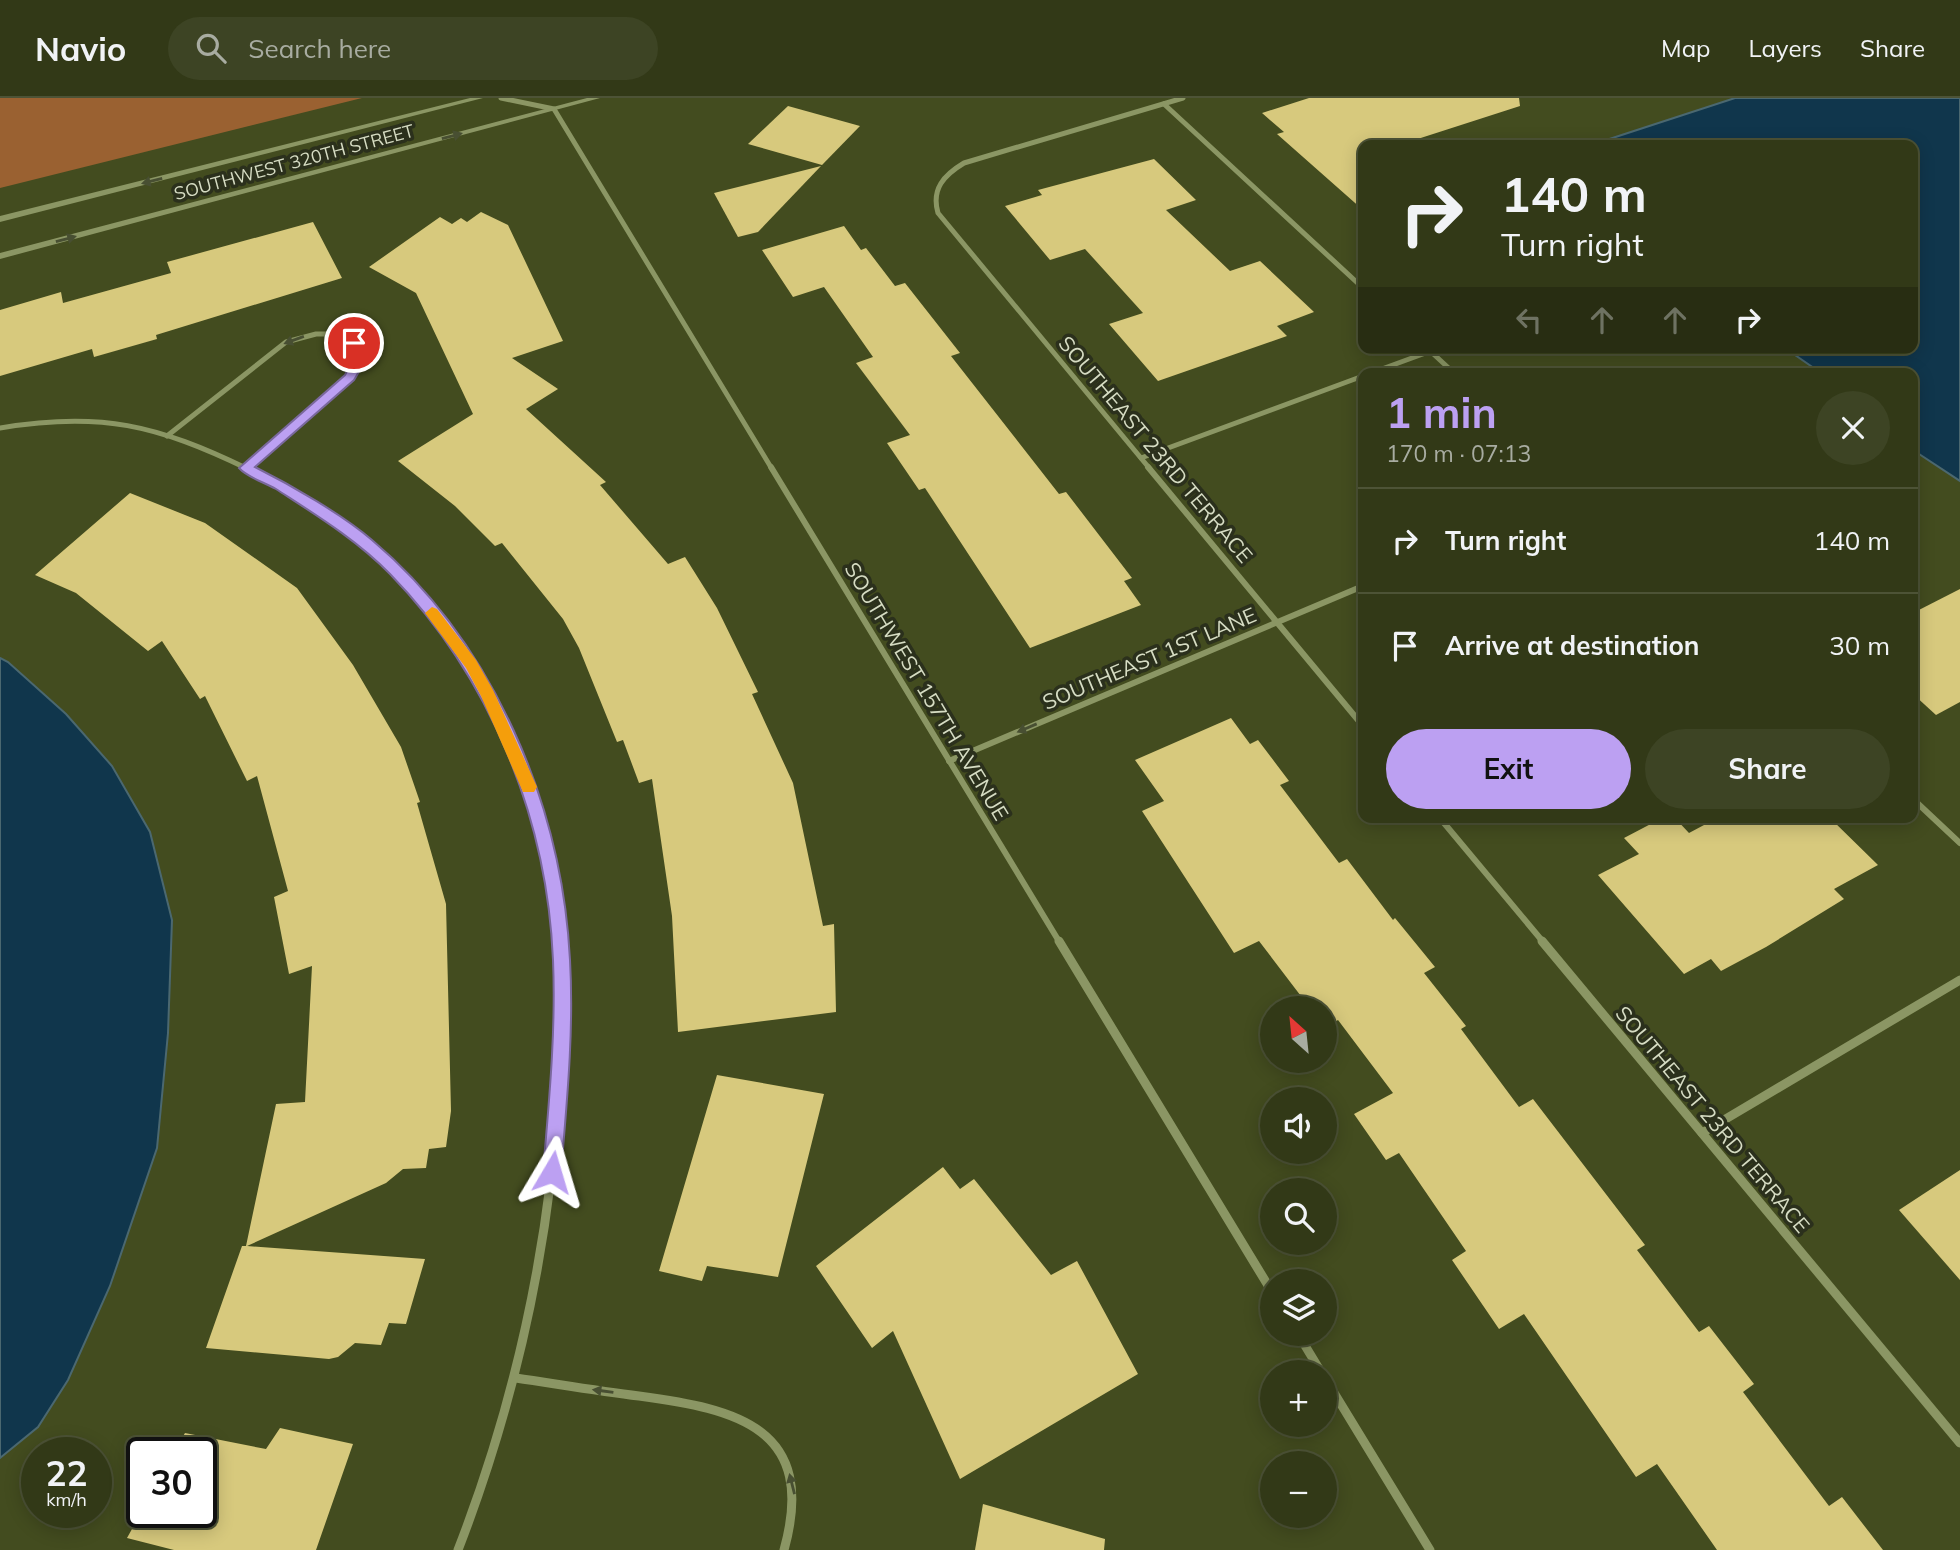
<!DOCTYPE html>
<html lang="en">
<head>
<meta charset="utf-8">
<style>
	:root { --surface:#323917; --page:#3d4424; --text:#f1f3f6; --muted:#a8aca1; --line:#4d5336; --accent:#bca0f2 }
	body { margin:0; font-family:Mulish,sans-serif; background:var(--page); color:var(--text); height:100vh; display:flex; flex-direction:column; font-size:26px; white-space:nowrap }
	* { box-sizing:border-box; margin:0 }
	p { font-size:23px; color:var(--muted) }
	.icon { flex:none; width:38px; height:38px; fill:none; stroke:currentColor; stroke-width:2; stroke-linecap:round; stroke-linejoin:round }
	.map { position:relative; flex:1; overflow:hidden }
	.sheet { position:absolute; left:1358px; top:270px; width:560px; height:455px; display:flex; flex-direction:column; background:var(--surface); border-radius:14px; box-shadow:0 4px 18px #0003,0 0 0 2px var(--line) }
	.sheet>* { flex:none }
	.guide { position:absolute; left:1358px; top:42px; width:560px; height:214px; border-radius:14px; box-shadow:0 4px 18px #0003,0 0 0 2px var(--line); background:#323917; color:var(--text); overflow:hidden }
	.needle { width:46px; rotate:333deg }
	.fabs { position:absolute; left:1260px; top:898px; display:grid; gap:14px }
	.fabs a { display:grid; place-items:center; width:77px; height:77px; border-radius:50%; background:var(--surface); box-shadow:0 4px 18px #0003,0 0 0 2px var(--line); font-size:35px }
	.speed { position:absolute; left:21px; top:1339px; display:flex; gap:14px; font-size:35px; font-weight:700; text-align:center }
	.speed>* { display:grid; place-content:center; width:91px; height:91px; border-radius:50%; background:var(--surface); box-shadow:0 4px 18px #0003,0 0 0 2px var(--line); line-height:1 }
	.speed small { font-size:18px; font-weight:400 }
	.speed .limit { border:4px solid #111; border-radius:10px; background:#fff; color:#111 }
	.pin { position:absolute; display:grid; place-items:center; width:60px; height:60px; color:#fff; margin:-30px; border:4px solid #fff; border-radius:50%; box-shadow:0 2px 7px #0007 }
	.me { position:absolute; width:77px; margin:-38px; rotate:7deg; stroke-linejoin:round; filter:drop-shadow(0 0 5px #0008) }
	.turn { display:flex; align-items:center; gap:24px; height:147px; padding:0 28px; font-size:32px }
	.turn .icon { width:91px; height:91px; stroke-width:2.5 }
	.turn b { display:block; font-size:49px; line-height:60px }
	.lanes { display:flex; align-items:center; height:66px; padding:0 28px; background:#0003; justify-content:center; gap:35px; direction:ltr }
	.lanes .off { opacity:.35 }
	.round { display:grid; place-items:center; flex:none; width:74px; height:74px; border-radius:37px; background:var(--page) }
	.head { display:flex; align-items:center; justify-content:space-between; height:119px; padding:0 28px }
	h1 { font-size:42px; font-weight:700; line-height:52px; color:var(--accent) }
	.cta { display:flex; gap:14px; margin-top:auto; padding:14px 28px }
	.cta a { flex:1; height:80px; border-radius:42px; background:var(--accent); color:#111; font-size:28px; font-weight:700; line-height:80px; text-align:center }
	.cta a+a { background:var(--page); color:var(--text) }
	ul { padding:0; list-style:none }
	li { display:flex; align-items:center; gap:21px; height:105px; padding:0 28px; border-top:2px solid var(--line) }
	li div { flex:1 }
	li b { display:block; font-size:26px }
	li em { font-style:normal }
	header { display:flex; align-items:center; gap:42px; box-sizing:border-box; height:98px; padding:0 35px; background:var(--surface); border-bottom:2px solid var(--line) }
	header strong { font-size:33px }
	nav { display:flex; gap:38px; margin-inline-start:auto; font-size:24px }
	.search { width:490px; height:63px; background:var(--page); display:flex; align-items:center; gap:18px; box-sizing:border-box; padding:0 24px; border-radius:38px; color:var(--muted); font-size:26px }
	.map>svg:first-child { display:block }
	.forest { fill:#9a6131 }
	.water { fill:#10364c; stroke:#4b6870; stroke-width:2 }
	.building { fill:#d7c97d }
	.lines { fill:none; stroke-linecap:round; stroke-linejoin:round }
	.minor-far2 { stroke:#8b9664; stroke-width:5 }
	.minor-far1 { stroke:#8b9664; stroke-width:6 }
	.minor { stroke:#8b9664; stroke-width:9 }
	.tertiary { fill:#8b9664; fill-rule:evenodd }
	.oneway { fill:#484f32 }
	.route { fill:#bca0f2; stroke:#7a689d; stroke-width:2 }
	.slow { fill:#f59e0b }
	.labels { text-anchor:middle; dominant-baseline:central; stroke-width:7; stroke-linejoin:round; paint-order:stroke }
	.far-street-label { font-size:18px; fill:#d6dcc3; stroke:#2b301c }
	.street-label { font-size:21px; fill:#d6dcc3; stroke:#2b301c }
</style>
</head>
<body>
<header>
<strong>Navio</strong>
<div class="search"><svg class="icon" aria-label="search" viewBox="0 0 24 24"><circle cx="10" cy="10" r="6"/><path d="M15 15l6 6"/></svg>Search here</div>
<nav><a>Map</a><a>Layers</a><a>Share</a></nav>
</header>
<div class="map">
<svg width="1960" height="1452" viewBox="0 0 1960 1452">
	<rect width="100%" height="100%" fill="#434c1f"/>
	<!-- forest -->
	<polygon class="forest" points="0,0 362,0 0,90"/>
	<!-- water -->
	<g class="water">
		<polygon points="1735,0 1960,0 1960,383 1913,352 1913,275 1821,275 1785,250 1913,250 1913,47 1591,47"/>
		<polygon points="0,560 8,564 66,616 112,668 150,734 172,822 168,935 157,1050 110,1188 68,1282 38,1329 0,1360"/>
	</g>
	<!-- building -->
	<g class="building">
		<polygon points="1309,0 1519,0 1520,8 1399,47 1363,47 1363,112 1277,36 1284,34 1262,15"/>
		<polygon points="788,8 860,28 822,67 748,46"/>
		<polygon points="1154,61 1196,102 1166,112 1230,173 1260,163 1314,214 1277,228 1287,238 1158,283 1109,226 1143,215 1085,151 1050,162 1005,108 1042,97 1038,92"/>
		<polygon points="821,68 758,134 738,139 714,95"/>
		<polygon points="481,114 508,127 563,243 512,260 558,291 526,311 606,384 600,387 668,466 685,459 717,510 758,594 752,596 793,685 823,828 834,826 836,914 678,934 672,818 652,681 639,685 623,642 617,644 579,550 563,521 502,445 495,448 455,408 398,363 473,316 416,195 369,169 440,119 452,126 461,120 467,124"/>
		<polygon points="313,124 342,180 156,237 157,241 94,259 92,251 0,278 0,212 61,194 63,205 171,175 167,164"/>
		<polygon points="844,128 861,152 866,150 895,188 905,185 960,255 951,258 1059,396 1066,394 1132,480 1124,483 1141,507 1030,550 925,390 919,392 887,345 910,337 856,265 873,259 824,189 793,199 762,152"/>
		<polygon points="130,395 205,425 297,490 353,567 401,649 420,704 417,705 446,806 451,1013 446,1049 429,1051 426,1070 403,1071 386,1085 247,1148 425,1161 406,1226 389,1225 381,1247 355,1245 338,1259 329,1261 206,1250 242,1148 246,1148 276,1006 305,1004 312,868 289,876 274,799 288,793 257,678 247,683 205,598 200,601 162,543 148,553 76,495 35,477"/>
		<polygon points="1960,491 1960,604 1936,617 1913,596 1913,515"/>
		<polygon points="1231,620 1250,646 1258,642 1289,683 1280,687 1339,765 1347,761 1393,822 1395,820 1435,869 1424,875 1466,928 1461,931 1519,1009 1533,1001 1645,1147 1637,1152 1699,1234 1709,1228 1754,1286 1743,1294 1829,1408 1842,1399 1883,1452 1717,1452 1657,1366 1636,1379 1524,1216 1499,1231 1452,1162 1466,1153 1399,1055 1386,1062 1354,1016 1393,995 1338,922 1325,930 1325,910 1310,910 1259,843 1234,855 1142,713 1164,703 1135,662"/>
		<polygon points="1664,719 1674,719 1689,735 1719,719 1829,719 1878,767 1834,791 1844,801 1766,849 1721,873 1711,861 1684,876 1598,777 1639,756 1624,740"/>
		<polygon points="717,977 824,996 778,1179 707,1168 702,1183 659,1173"/>
		<polygon points="943,1069 960,1091 974,1081 1051,1177 1077,1163 1138,1276 960,1381 893,1233 872,1250 816,1168"/>
		<polygon points="1960,1072 1960,1182 1899,1112"/>
		<polygon points="280,1330 353,1346 316,1452 174,1452 127,1440 142,1413 201,1414 201,1354 174,1354 185,1335 266,1351"/>
		<polygon points="983,1406 1105,1441 1104,1452 975,1452"/>
	</g>
	<g class="lines">
		<!-- minor-far2 -->
		<g class="minor-far2">
			<polyline points="501,0 554,11 772,371"/>
			<polyline points="1164,6 1363,190"/>
			<polyline points="1428,251 1454,275"/>
			<polyline points="1371,275 1431,253"/>
			<path d="M 0,330 C 100,313 157,327 248,371"/>
			<polyline points="167,338 286,244 316,236 332,236 353,245 361,260 350,280 246,370"/>
			<polyline points="1141,360 1363,278"/>
			<path d="M 1150,371 L 938,115 C 931,91 944,77 964,65 L 1183,0"/>
		</g>
		<!-- minor-far1 -->
		<g class="minor-far1">
			<path d="M 244,369 C 284,388 327,413 361,441 C 428,496 499,596 524,679 C 541,734 551,788 558,845"/>
			<polyline points="771,369 1060,845"/>
			<polyline points="1148,369 1363,628"/>
			<polyline points="949,663 1363,488"/>
			<polyline points="1913,701 1960,745"/>
			<polyline points="1439,719 1544,845"/>
		</g>
		<!-- minor -->
		<g class="minor">
			<polyline points="1059,843 1272,1194"/>
			<polyline points="1542,843 1960,1345"/>
			<polyline points="1702,1035 1960,882"/>
			<polyline points="1298,1236 1321,1274"/>
			<path d="M 516,1280 C 557,1286 598,1293 639,1298 C 737,1311 818,1330 784,1452"/>
			<polyline points="1325,1280 1430,1452"/>
			<path d="M 458,1452 C 515,1305 549,1149 559,992 C 562,943 565,891 558,843"/>
		</g>
		<!-- tertiary -->
		<g class="tertiary">
			<polygon points="470,0 483,0 0,124 0,118"/>
			<polygon points="587,0 600,0 0,161 0,155"/>
		</g>
	</g>
	<!-- one-way arrows -->
	<defs><path id="oneway-solid" d="M-6-.8H1V-3.2L6.5 0L1 3.2V.8H-6Z" transform="scale(1.75)"/></defs>
	<g class="oneway">
		<use href="#oneway-solid" transform="translate(452 38) rotate(-15)"/>
		<use href="#oneway-solid" transform="translate(152 83) rotate(166)"/>
		<use href="#oneway-solid" transform="translate(66 141) rotate(-15)"/>
		<use href="#oneway-solid" transform="translate(294 242) rotate(160)"/>
		<use href="#oneway-solid" transform="translate(1027 630) rotate(157)"/>
		<use href="#oneway-solid" transform="translate(603 1293) rotate(-172)"/>
		<use href="#oneway-solid" transform="translate(792 1386) rotate(-104)"/>
	</g>
	<!-- route -->
	<path class="route" d="M 354,241 L 358,242 L 367,260 L 354,282 L 255,369 C 291,387 343,417 372,442 C 493,544 562,706 570,862 C 574,933 567,1003 561,1074 L 559,1080 L 552,1083 L 546,1080 L 543,1074 C 549,1004 556,933 553,862 C 547,719 490,579 390,476 C 357,442 316,417 276,391 C 264,384 248,380 239,370 L 345,277 L 354,260 L 347,245 Z"/>
	<!-- slow -->
	<polygon class="slow" points="432,509 437,511 476,562 493,592 537,689 534,694 523,694 481,598 466,570 425,515"/>
	<g class="labels">
		<!-- far-street labels -->
		<g class="far-street-label">
			<text transform="translate(294 64) rotate(-15)">SOUTHWEST 320TH STREET</text>
		</g>
		<!-- street labels -->
		<g class="street-label">
			<text transform="translate(1156 351) rotate(50)">SOUTHEAST 23RD TERRACE</text>
			<text transform="translate(1149 560) rotate(-23)">SOUTHEAST 1ST LANE</text>
			<text transform="translate(927 593) rotate(59)">SOUTHWEST 157TH AVENUE</text>
			<text transform="translate(1713 1021) rotate(50)">SOUTHEAST 23RD TERRACE</text>
		</g>
	</g>
</svg>
<div class="fabs">
<a><svg class="needle" viewBox="-14 -14 28 28"><path d="M0-13l5 13h-10z" fill="#e53935"/><path d="M0 13l5-13h-10z" fill="#a8aca1"/></svg></a>
<a><svg class="icon" aria-label="sound" viewBox="0 0 24 24"><path d="M4 9h4l5-4v14l-5-4H4zM17 9q2 3 0 6"/></svg></a>
<a><svg class="icon" aria-label="search" viewBox="0 0 24 24"><circle cx="10" cy="10" r="6"/><path d="M15 15l6 6"/></svg></a>
<a><svg class="icon" aria-label="layers" viewBox="0 0 24 24"><path d="M12 4l9 5-9 5-9-5zM3 14l9 5 9-5"/></svg></a>
<a>+</a>
<a>−</a>
</div>
<div class="speed"><div>22<small>km/h</small></div><div class="limit">30</div></div>
<div class="pin" style="left:354px;top:245px;background:#d93025"><svg class="icon" aria-label="arrive" viewBox="0 0 24 24"><path d="M6 21V4h12l-3 4 3 4H6"/></svg></div>
<svg class="me" style="left:552px;top:1074px" viewBox="-20 -20 40 40"><path d="M0-17L14 15 0 8-14 15z" fill="#bca0f2" stroke="#fff" stroke-width="4"/></svg>
<div class="guide">
<div class="turn"><svg class="icon" aria-label="right" viewBox="0 0 24 24"><path d="M7 20v-9h11M14 6l5 5-5 5"/></svg><div><b>140 m</b>Turn right</div></div>
<div class="lanes"><svg class="icon off" aria-label="left" viewBox="0 0 24 24"><path d="M17 20v-9H6M10 6l-5 5 5 5"/></svg><svg class="icon off" aria-label="ahead" viewBox="0 0 24 24"><path d="M12 20V5M6 11l6-6 6 6"/></svg><svg class="icon off" aria-label="ahead" viewBox="0 0 24 24"><path d="M12 20V5M6 11l6-6 6 6"/></svg><svg class="icon" aria-label="right" viewBox="0 0 24 24"><path d="M7 20v-9h11M14 6l5 5-5 5"/></svg></div>
</div>
<section class="sheet">
<div class="head"><div><h1>1 min</h1><p>170 m · 07:13</p></div><a class="round"><svg class="icon" aria-label="close" viewBox="0 0 24 24"><path d="M6 6l12 12M18 6L6 18"/></svg></a></div>
<ul>
<li><svg class="icon" aria-label="right" viewBox="0 0 24 24"><path d="M7 20v-9h11M14 6l5 5-5 5"/></svg><div><b>Turn right</b></div><em>140 m</em></li>
<li><svg class="icon" aria-label="arrive" viewBox="0 0 24 24"><path d="M6 21V4h12l-3 4 3 4H6"/></svg><div><b>Arrive at destination</b></div><em>30 m</em></li>
</ul>
<div class="cta"><a>Exit</a><a>Share</a></div>
</section>
</div>
</body>
</html>
